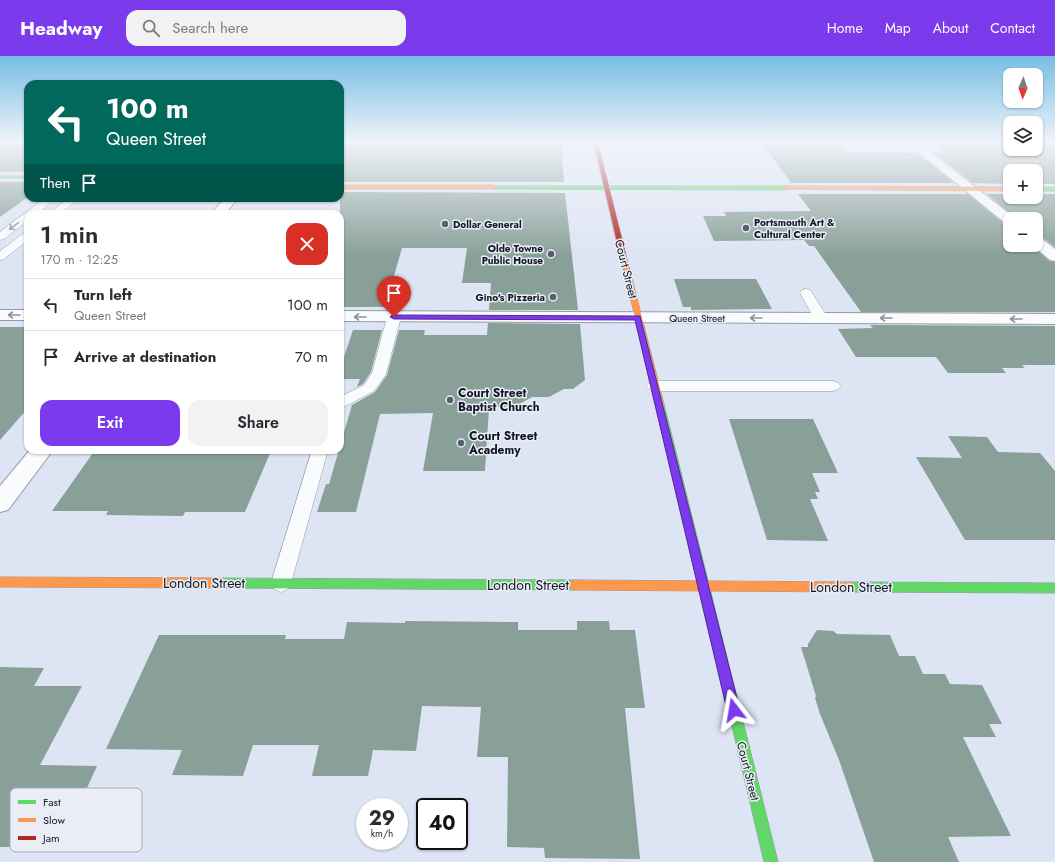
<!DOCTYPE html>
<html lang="en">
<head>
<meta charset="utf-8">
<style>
	:root { --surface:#fff; --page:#f2f2f3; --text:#2b2b33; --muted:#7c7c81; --line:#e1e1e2; --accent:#7c3aed }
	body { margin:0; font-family:Jost,sans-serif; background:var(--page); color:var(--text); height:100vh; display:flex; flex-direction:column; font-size:15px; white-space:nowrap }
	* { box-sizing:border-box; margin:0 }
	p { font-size:13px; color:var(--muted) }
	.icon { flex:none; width:22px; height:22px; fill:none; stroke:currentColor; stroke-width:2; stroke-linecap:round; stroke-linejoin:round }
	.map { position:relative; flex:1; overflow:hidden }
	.panel { position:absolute; left:24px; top:154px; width:320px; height:244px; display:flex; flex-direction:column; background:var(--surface); border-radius:12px; box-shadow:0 1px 3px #0004 }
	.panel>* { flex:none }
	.top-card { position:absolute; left:24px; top:24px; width:320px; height:122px; border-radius:12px; box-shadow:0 1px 3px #0004; background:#00695c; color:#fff; overflow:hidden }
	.needle { width:26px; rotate:182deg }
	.buttons { position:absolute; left:1003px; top:12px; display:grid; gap:8px }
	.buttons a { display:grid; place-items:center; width:40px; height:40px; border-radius:8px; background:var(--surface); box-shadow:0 1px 3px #0004; font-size:20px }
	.speed { position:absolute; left:356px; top:742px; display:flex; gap:8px; font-size:20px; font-weight:700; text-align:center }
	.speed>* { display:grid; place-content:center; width:52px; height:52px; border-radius:50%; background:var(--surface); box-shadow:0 1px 3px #0004; line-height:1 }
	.speed small { font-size:10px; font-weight:400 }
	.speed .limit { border:2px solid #111; border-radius:6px; background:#fff; color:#111 }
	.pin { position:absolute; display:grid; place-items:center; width:34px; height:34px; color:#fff; margin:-41px -17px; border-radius:50% 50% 50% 0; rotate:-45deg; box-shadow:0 0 4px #0007 }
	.pin .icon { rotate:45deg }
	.me { position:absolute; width:44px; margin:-22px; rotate:346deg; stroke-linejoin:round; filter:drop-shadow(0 0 3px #0008) }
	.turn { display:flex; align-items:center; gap:14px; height:84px; padding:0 16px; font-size:18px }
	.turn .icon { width:52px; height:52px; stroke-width:2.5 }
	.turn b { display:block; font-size:28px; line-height:34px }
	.then { display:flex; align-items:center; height:38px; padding:0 16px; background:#0003; gap:8px; font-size:15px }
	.round { display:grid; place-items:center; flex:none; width:42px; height:42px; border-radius:12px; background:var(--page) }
	.headline { display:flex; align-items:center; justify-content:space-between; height:68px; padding:0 16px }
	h1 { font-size:24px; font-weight:600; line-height:30px }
	.action { display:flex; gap:8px; margin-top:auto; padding:8px 16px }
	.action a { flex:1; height:46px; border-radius:12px; background:var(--accent); color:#fff; font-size:16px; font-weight:600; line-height:46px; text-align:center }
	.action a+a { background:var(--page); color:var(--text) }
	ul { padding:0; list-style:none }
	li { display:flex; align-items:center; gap:12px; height:52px; padding:0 16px; border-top:1px solid var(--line) }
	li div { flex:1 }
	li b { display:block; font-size:15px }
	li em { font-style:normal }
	header { display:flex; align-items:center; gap:24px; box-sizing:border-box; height:56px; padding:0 20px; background:var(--accent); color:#fff }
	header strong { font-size:19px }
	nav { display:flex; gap:22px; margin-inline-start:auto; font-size:14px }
	.search { width:280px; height:36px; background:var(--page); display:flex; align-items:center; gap:10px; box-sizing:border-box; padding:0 14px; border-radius:12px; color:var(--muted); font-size:15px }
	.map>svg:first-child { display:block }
	.green { fill:#eec6c7 }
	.building { fill:#89a098 }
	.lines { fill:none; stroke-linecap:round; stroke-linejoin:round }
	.lane-casing { stroke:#949aa8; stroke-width:1 }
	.street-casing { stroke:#949aa8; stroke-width:2 }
	.fast-casing { stroke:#949aa8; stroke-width:1 }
	.slow-casing { stroke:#949aa8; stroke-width:1 }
	.jam-casing { stroke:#949aa8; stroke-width:1 }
	.lane { fill:#fafbfd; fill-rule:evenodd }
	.street { fill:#fafbfd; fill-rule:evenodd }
	.fast { fill:#63d668; fill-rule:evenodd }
	.slow { fill:#ff974d; fill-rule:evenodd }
	.jam { fill:#b3261e; fill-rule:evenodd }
	.oneway { stroke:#91949c }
	.route { fill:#7c3aed; stroke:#51269a }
	.poi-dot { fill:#585e6d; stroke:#eaedf6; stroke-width:1.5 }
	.labels { text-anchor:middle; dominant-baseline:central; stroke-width:3; stroke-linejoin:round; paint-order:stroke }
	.far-poi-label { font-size:10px; font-weight:bold; fill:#101625; stroke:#eaedf6; text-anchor:start }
	.far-street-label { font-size:10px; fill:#101625; stroke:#eaedf6 }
	.street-label { font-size:12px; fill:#101625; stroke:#eaedf6 }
	.poi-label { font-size:12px; font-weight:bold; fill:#101625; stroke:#eaedf6; text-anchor:start }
	.near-street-label { font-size:14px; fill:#101625; stroke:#eaedf6 }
	.key { fill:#eaedf6; stroke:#a9acb7; stroke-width:1 }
	.key-label { font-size:11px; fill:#101625 }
</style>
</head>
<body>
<header>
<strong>Headway</strong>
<div class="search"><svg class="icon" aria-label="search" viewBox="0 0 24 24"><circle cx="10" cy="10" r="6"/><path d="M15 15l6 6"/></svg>Search here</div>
<nav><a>Home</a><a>Map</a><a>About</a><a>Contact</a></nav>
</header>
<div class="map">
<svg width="1055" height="806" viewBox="0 0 1055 806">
	<rect width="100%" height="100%" fill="#dde4f3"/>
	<!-- green -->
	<polygon class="green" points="634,87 716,87 719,92 635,91"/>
	<!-- building -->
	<g class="building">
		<rect x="0" y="87" width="28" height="29"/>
		<polygon points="340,87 561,87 564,126 340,126"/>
		<polygon points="762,87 838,87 847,96 917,97 954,127 791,127"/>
		<polygon points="934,87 1010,87 1010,93 1036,93 1036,87 1055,87 1055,128 1036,128 1036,115 1010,115 1010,128 973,127 934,97 947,97"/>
		<polygon points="0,126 28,126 28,141 0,161"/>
		<polygon points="340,136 565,137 578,254 489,254 491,227 462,227 467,192 402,192 385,251 340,251"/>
		<polygon points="798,138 968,138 1004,168 1010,169 1010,189 1031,189 1049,205 1055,206 1055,256 861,256 814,190 809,190 804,184 714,185 703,160 726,160 724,156 811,155"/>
		<polygon points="987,138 1010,138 1010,141 1036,141 1036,138 1055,138 1055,191 1042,181 1036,180 1036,163 1017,163"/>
		<polygon points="674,223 756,223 772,253 691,254 691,251 683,251"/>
		<polygon points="488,267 580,268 585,324 573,333 564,333 549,341 532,341 514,351 489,351 485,415 423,415 433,357 380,358 356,456 317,456 326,428 329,428 352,349 375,336 387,319 399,274 425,274 424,279 487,279"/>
		<polygon points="870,269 1055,270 1055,309 1022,309 1025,312 1002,312 1006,317 948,317 936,301 856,301 838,273 873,272"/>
		<polygon points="0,271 28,271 28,352 0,384"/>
		<polygon points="353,274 382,274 371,316 363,328 357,331 360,323 340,323 340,313"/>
		<polygon points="729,363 813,363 838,417 812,417 820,436 815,436 818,443 810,443 828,485 767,484"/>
		<polygon points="948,380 987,381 998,396 1040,397 1055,415 1055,484 965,484 916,401 962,402"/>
		<polygon points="95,394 194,395 271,395 245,456 185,456 183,460 106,459 108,455 52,455"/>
		<polygon points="405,565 518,566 518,574 577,574 577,565 609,565 610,574 635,574 645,652 625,652 640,803 545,802 544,792 507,791 508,701 477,701 481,651 422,650 416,695 373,694 368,720 312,720 319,689 253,689 243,720 172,719 182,694 106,693 159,579 286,579 285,583 344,583 347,566 405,567"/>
		<polygon points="817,574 833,575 837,578 890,579 899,600 915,600 923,618 945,618 950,628 982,629 1002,668 989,668 996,681 963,681 1011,780 948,781 959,806 874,806 839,704 820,658 815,642 816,640 801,591 808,591 808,588"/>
		<polygon points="0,611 44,612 34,630 82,630 40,709 97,710 60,791 0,791"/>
	</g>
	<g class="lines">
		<!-- lane casing -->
		<g class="lane-casing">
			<g id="lane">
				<polygon points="45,142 56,142 37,158 28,158 28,164 4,183 0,184 0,176"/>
				<polygon points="68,142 79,142 60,158 49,158"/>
				<polygon points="28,176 28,184 4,203 0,204 0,195 24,177"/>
				<polygon points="806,233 810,234 812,237 828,262 826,265 816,265 814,262 800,237 802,234"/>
				<polygon points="394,257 399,258 401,261 386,318 384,321 374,335 340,353 340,341 364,329 372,317 387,261 389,258"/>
				<polygon points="654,325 833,325 838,327 841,330 838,333 833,335 654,335 649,333 646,330 649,327"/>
				<polygon points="312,394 328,394 291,527 288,533 281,536 274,533 271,527"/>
			</g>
		</g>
		<!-- street casing -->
		<g class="street-casing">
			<g id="street">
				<polygon points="907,87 919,87 1016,163 1010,163 1010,168 1005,167"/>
				<polygon points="225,142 238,142 225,158 211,158"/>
				<polygon points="1036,181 1041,182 1055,193 1055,205 1050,204 1032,189 1036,189"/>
				<rect x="0" y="254" width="28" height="10"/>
				<polygon points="340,255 1055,258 1055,268 340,265"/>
				<polygon points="30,394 53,394 8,454 0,456 0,430"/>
			</g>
		</g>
		<!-- fast casing -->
		<g class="fast-casing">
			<g id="fast">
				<rect x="0" y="120" width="28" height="2"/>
				<polygon points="491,130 785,130 788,132 785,134 493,133 490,131"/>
				<rect x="1036" y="131" width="19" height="4"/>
				<polygon points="661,349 665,352 778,806 764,806 657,352"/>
				<polygon points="223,522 574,524 578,526 579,529 578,532 574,534 223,532 219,530 218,527 219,524"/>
				<polygon points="850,526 1055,527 1055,537 850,536 846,534 845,531 846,528"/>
			</g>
		</g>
		<!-- slow casing -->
		<g class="slow-casing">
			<g id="slow">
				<polygon points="340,129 493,129 496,131 493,133 340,133"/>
				<polygon points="785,130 1010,131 1010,135 783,133 782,132"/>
				<polygon points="623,197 626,199 665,352 661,355 657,352 620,199"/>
				<polygon points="0,521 223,522 227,524 228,527 227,530 223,532 0,531"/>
				<polygon points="574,524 850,526 854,528 855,531 854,534 850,536 574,534 570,532 569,529 570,526"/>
			</g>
		</g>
		<!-- jam casing -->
		<g class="jam-casing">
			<polygon id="jam" points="594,87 598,87 626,199 625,200 620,199"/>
		</g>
		<!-- lane -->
		<use href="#lane" class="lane"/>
		<!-- street -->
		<use href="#street" class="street"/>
		<!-- fast -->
		<use href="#fast" class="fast"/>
		<!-- slow -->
		<use href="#slow" class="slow"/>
		<!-- jam -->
		<use href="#jam" class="jam"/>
	</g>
	<!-- one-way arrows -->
	<defs><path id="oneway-shaft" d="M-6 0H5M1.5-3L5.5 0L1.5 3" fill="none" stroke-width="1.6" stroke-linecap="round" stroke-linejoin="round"/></defs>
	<g class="oneway">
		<use href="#oneway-shaft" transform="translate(14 170) rotate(143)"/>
		<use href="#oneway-shaft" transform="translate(14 259) rotate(-180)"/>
		<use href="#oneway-shaft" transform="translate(360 261) rotate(-180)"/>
		<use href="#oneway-shaft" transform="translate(756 262) rotate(-180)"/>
		<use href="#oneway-shaft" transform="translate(886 262) rotate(-180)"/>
		<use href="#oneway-shaft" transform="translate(1016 263) rotate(-180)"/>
	</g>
	<!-- sky -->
	<linearGradient id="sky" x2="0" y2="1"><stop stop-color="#76bee4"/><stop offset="0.43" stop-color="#f0f3fa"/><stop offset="1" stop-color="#f0f3fa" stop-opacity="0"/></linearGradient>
	<rect width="1055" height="200" fill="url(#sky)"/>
	<!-- route -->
	<polygon class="route" points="392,259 640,260 740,654 738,659 734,660 729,659 727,654 635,264 394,263 390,261"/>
	<!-- markers -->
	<g class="poi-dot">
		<circle cx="445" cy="168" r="4"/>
		<circle cx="746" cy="172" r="4"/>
		<circle cx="551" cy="198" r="4"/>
		<circle cx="553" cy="241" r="4"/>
		<circle cx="450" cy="344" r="4"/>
		<circle cx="461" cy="387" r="4"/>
	</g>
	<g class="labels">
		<!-- far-poi labels -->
		<g class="far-poi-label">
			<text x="754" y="166">Portsmouth Art &amp;<tspan x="754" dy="12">Cultural Center</tspan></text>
			<text x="453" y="168">Dollar General</text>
			<text x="543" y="192" text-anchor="end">Olde Towne<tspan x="543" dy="12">Public House</tspan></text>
			<text x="545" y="241" text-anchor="end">Gino's Pizzeria</text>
		</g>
		<!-- far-street labels -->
		<g class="far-street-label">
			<text x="697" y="262">Queen Street</text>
		</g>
		<!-- street labels -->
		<g class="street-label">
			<text transform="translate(626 213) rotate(76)">Court Street</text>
			<text transform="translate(748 715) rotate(76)">Court Street</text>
		</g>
		<!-- poi labels -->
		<g class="poi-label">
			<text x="458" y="337">Court Street<tspan x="458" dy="14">Baptist Church</tspan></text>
			<text x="469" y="380">Court Street<tspan x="469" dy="14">Academy</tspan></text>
		</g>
		<!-- near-street labels -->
		<g class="near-street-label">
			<text x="204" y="527">London Street</text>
			<text x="528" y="529">London Street</text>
			<text x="851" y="531">London Street</text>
		</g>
	</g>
	<!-- legend -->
	<rect x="10" y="732" width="132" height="64" rx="6" class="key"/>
	<rect x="18" y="744" width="18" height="4" fill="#63d668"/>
	<rect x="18" y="762" width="18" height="4" fill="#ff974d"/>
	<rect x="18" y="780" width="18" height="4" fill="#b3261e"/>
	<g class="key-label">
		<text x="43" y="750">Fast</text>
		<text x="43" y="768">Slow</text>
		<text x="43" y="786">Jam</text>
	</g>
</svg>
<div class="buttons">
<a><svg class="needle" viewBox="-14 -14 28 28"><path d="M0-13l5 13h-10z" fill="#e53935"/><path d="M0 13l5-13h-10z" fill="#7c7c81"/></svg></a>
<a><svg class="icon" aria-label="layers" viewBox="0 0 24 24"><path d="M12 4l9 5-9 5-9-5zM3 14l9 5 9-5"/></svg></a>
<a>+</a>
<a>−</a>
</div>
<div class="speed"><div>29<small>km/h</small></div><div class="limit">40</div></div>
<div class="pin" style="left:394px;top:261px;background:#d93025"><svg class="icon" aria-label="arrive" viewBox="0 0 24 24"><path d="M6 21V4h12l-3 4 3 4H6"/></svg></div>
<svg class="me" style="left:734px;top:654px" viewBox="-20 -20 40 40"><path d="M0-17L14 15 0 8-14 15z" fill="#7c3aed" stroke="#fff" stroke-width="4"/></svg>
<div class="top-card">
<div class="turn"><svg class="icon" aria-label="left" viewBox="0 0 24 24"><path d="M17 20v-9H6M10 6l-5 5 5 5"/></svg><div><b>100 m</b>Queen Street</div></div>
<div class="then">Then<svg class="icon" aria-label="arrive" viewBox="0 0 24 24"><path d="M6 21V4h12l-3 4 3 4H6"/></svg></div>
</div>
<section class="panel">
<div class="headline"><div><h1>1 min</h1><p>170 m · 12:25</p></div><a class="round" style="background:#d93025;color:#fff"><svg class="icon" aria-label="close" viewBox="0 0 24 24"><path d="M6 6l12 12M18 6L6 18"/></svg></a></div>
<ul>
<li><svg class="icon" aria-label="left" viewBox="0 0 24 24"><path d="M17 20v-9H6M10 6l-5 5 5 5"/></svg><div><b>Turn left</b><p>Queen Street</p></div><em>100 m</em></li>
<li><svg class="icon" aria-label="arrive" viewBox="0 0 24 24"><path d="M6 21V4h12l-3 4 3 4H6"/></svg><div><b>Arrive at destination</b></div><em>70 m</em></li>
</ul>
<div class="action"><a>Exit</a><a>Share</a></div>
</section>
</div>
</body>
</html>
